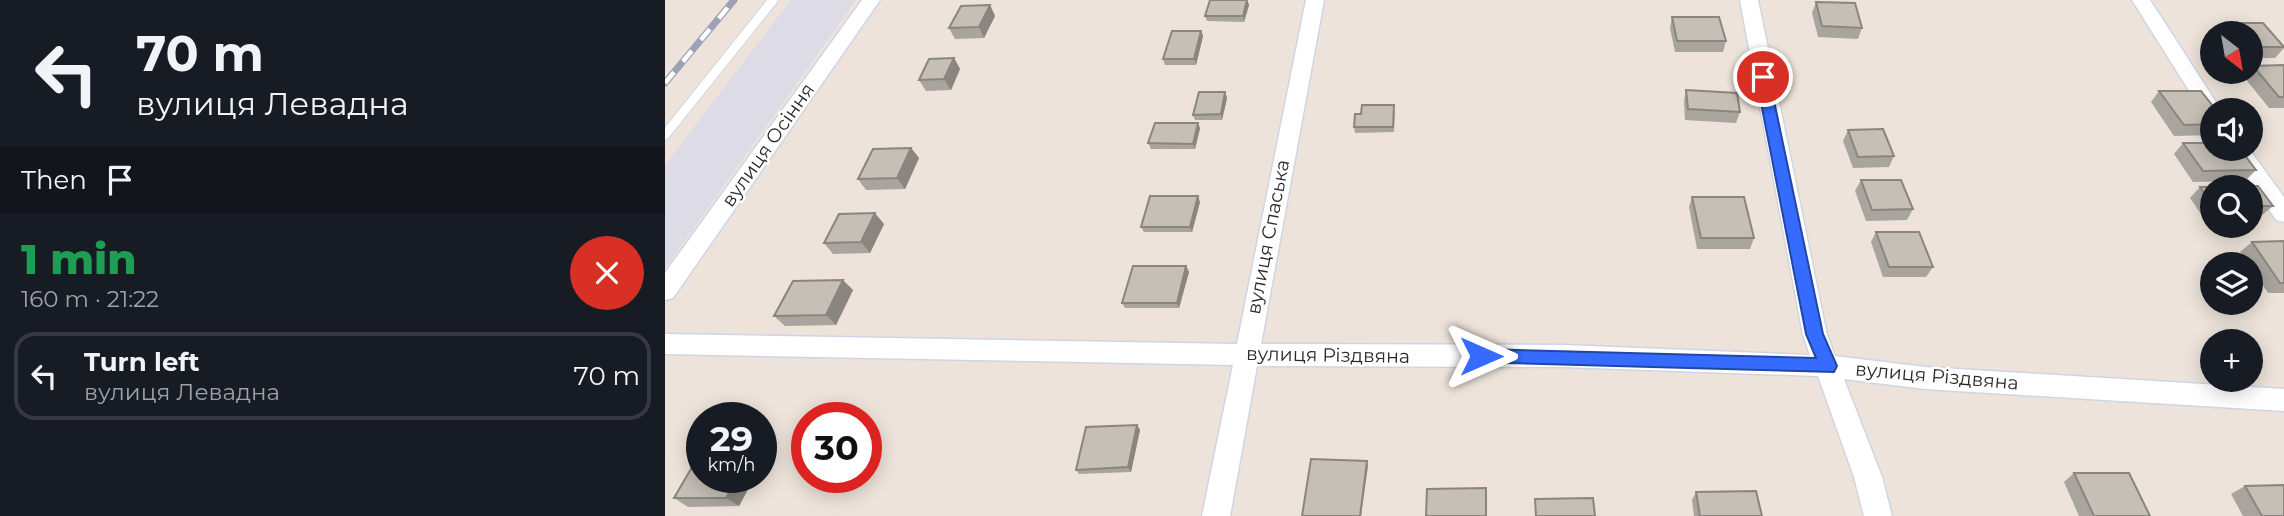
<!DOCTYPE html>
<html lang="en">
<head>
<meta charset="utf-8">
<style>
	:root { --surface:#171b24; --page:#242831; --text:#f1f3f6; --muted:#9ea1a6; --line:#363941 }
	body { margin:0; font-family:Montserrat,sans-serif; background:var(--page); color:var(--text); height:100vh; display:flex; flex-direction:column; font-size:26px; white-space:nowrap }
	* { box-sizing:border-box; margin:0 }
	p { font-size:23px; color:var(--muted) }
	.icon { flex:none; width:38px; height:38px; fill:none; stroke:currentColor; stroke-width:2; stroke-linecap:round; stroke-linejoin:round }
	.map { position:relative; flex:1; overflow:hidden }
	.panel { display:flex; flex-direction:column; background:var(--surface); width:665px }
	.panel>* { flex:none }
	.top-card { background:#171b24; color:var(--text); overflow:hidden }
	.needle { width:46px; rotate:149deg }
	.fabs { position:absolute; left:1535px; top:21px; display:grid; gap:14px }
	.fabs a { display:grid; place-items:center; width:63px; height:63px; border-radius:50%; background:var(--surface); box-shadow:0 4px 18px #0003; font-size:35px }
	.speed { position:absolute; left:21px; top:402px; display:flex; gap:14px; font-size:35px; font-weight:700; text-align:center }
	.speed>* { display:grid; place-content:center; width:91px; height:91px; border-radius:50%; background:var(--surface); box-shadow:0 4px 18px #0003; line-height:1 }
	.speed small { font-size:18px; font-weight:400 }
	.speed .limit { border:10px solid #d22; background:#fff; color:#111 }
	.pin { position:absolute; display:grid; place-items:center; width:60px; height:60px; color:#fff; margin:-30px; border:4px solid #fff; border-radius:50%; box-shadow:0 2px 7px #0007 }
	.me { position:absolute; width:77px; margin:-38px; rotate:90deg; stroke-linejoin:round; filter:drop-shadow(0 0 5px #0008) }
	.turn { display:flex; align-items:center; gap:24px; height:147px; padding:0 21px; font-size:32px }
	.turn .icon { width:91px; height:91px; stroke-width:2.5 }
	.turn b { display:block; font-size:49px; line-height:60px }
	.then { display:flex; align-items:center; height:66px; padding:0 21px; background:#0003; gap:14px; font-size:26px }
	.round { display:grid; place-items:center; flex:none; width:74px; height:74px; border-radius:37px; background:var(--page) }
	.head { display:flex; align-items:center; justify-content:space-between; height:119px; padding:0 21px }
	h1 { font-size:42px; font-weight:800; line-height:52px; color:#1e9e55 }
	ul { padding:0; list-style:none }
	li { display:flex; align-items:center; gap:21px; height:88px; margin:0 14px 10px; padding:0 7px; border:4px solid var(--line); border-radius:21px }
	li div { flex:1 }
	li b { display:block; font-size:26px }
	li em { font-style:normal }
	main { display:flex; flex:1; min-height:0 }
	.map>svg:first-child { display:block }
	.industrial { fill:#dddbe5 }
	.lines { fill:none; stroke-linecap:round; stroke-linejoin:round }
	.lane-casing { stroke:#cfd5e4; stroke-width:11 }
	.street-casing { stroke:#cfd5e4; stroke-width:3 }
	.lane { stroke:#fff; stroke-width:9 }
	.street { fill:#fff; fill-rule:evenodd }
	.rail-casing { stroke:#9ca2b6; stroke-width:7 }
	.rail { stroke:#fff; stroke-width:4.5; stroke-dasharray:14; stroke-linecap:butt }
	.wall { fill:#a9a49d }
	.shaded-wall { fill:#8a867f }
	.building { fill:#c5bfb6; stroke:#8a867f; stroke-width:2 }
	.route { fill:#356bff; stroke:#2246a6; stroke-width:2 }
	.labels { text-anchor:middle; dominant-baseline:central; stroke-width:5; stroke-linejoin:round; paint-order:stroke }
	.street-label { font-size:19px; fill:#2a2a2a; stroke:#fff }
</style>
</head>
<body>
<main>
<section class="panel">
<div class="top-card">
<div class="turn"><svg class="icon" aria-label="left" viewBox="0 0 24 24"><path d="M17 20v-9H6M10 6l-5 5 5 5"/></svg><div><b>70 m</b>вулиця Левадна</div></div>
<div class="then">Then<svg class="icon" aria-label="arrive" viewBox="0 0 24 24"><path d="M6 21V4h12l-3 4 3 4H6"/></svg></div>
</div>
<div class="head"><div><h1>1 min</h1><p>160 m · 21:22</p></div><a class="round" style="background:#d93025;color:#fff"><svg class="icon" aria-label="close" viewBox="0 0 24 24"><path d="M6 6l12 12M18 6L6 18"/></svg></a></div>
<ul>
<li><svg class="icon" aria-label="left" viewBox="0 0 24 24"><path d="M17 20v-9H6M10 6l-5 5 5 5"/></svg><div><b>Turn left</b><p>вулиця Левадна</p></div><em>70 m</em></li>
</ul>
</section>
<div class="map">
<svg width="1619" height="516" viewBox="0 0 1619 516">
	<rect width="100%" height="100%" fill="#ede3da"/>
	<!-- industrial -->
	<polygon class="industrial" points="126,0 191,0 0,268 0,165"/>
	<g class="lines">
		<!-- lane casing -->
		<g class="lane-casing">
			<polyline id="lane" points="0,135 108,0"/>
		</g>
		<!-- street casing -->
		<g class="street-casing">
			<g id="street">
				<polygon points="197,0 215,0 8,298 0,300 0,273"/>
				<polygon points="641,0 659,0 596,344 899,345 1145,355 1138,335 1075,0 1093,0 1162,335 1170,356 1260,367 1619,389 1619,411 1260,389 1179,379 1217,477 1227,516 1199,516 1189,477 1153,376 899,367 592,366 565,516 537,516 568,365 0,354 0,334 572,344"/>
				<polygon points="1467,0 1485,0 1556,110 1547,110 1547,118 1540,116"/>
				<polygon points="1563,149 1584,149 1619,197 1619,222 1611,220"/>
			</g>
		</g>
		<!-- lane -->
		<use href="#lane" class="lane"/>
		<!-- street -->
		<use href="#street" class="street"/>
		<!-- rail casing -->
		<g class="rail-casing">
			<polyline id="rail" points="0,83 69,0"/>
		</g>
		<!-- rail -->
		<use href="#rail" class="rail"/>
	</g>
	<!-- wall -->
	<g class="wall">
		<polygon points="582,0 584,5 579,22 542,21 540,16"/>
		<polygon points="1151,2 1197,28 1193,39 1153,37 1147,13"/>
		<polygon points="325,5 330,16 319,38 290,39 284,28"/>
		<polygon points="1007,17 1061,41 1058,52 1010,52 1005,28"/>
		<polygon points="1560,23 1619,46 1619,48 1610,58 1586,58 1586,33 1552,33"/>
		<polygon points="536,31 538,36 531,65 500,65 498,59"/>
		<polygon points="289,58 295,69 286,90 261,91 254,80"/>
		<polygon points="1619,65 1619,108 1604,108 1579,77 1583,72 1586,72 1586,69 1588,66"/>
		<polygon points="1021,90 1075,112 1071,123 1020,120 1019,101"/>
		<polygon points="1494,91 1547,110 1547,135 1509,136 1486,102"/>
		<polygon points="560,92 562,98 557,120 530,120 528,115"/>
		<polygon points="730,111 729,132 690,133 689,127"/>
		<polygon points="535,128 530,149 486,149 483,143"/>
		<polygon points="1183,130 1229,156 1224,167 1188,168 1178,141"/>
		<polygon points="1518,143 1591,170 1580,181 1528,182 1509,154"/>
		<polygon points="246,148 254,158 240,189 201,190 193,179"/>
		<polygon points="1196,180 1248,209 1242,220 1201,221 1190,191"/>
		<polygon points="1593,186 1608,206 1596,216 1586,216 1586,187 1547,187 1547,217 1538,217 1525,198 1535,187"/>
		<polygon points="1027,197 1089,238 1085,249 1032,249 1024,207"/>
		<polygon points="535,202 527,232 479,232 476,227"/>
		<polygon points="219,224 205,253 168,254 159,243"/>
		<polygon points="1211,232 1268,267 1261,277 1218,277 1206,242"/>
		<polygon points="1619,241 1619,293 1603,293 1586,268 1586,264 1583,264 1575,252 1587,242"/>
		<polygon points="521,266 524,272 514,308 460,308 457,303"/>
		<polygon points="188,290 171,325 120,326 109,316"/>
		<polygon points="472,425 475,430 466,472 414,474 411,470"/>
		<polygon points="1409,473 1485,516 1414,516 1399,482"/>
		<polygon points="37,478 89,478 74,506 23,507 9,498"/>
		<polygon points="1580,486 1619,516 1578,516 1566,494"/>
		<polygon points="1031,492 1097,516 1029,516 1027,500"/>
	</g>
	<!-- shaded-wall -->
	<g class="shaded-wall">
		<polygon points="582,0 584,5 579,22 578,16"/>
		<polygon points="325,5 330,16 319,38 314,27"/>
		<polygon points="536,31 538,36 531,65 529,59"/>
		<polygon points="289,58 295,69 286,90 279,79"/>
		<polygon points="560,92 562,98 557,120 556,114"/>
		<polygon points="533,123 535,128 530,149 528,144"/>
		<polygon points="246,148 254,158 240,189 232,178"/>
		<polygon points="533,196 535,202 527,232 525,227"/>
		<polygon points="210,213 219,224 205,253 196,242"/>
		<polygon points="521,266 524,272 514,308 512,303"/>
		<polygon points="178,280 188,290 171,325 161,315"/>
		<polygon points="472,425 475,430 466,472 463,467"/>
		<polygon points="702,461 703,466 696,516 695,516"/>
		<polygon points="72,478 89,478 74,506 61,498"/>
	</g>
	<!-- building -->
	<g class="building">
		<polygon points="545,0 582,0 578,16 540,16"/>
		<polygon points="1151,2 1190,3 1197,28 1157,26"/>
		<polygon points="325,5 314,27 284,28 296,6"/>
		<polygon points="1007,17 1054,17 1061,41 1012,41"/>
		<polygon points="1560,23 1598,23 1619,47 1586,47 1586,33 1569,33"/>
		<polygon points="507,31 536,31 529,59 498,59"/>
		<polygon points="289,58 279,79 254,80 264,59"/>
		<polygon points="1619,65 1619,97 1614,97 1588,66"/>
		<polygon points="1021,90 1072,93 1075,112 1023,109"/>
		<polygon points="1494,91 1536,91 1551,110 1547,110 1547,124 1519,125"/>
		<polygon points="534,92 560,92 556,114 528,115"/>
		<polygon points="697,105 729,105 728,127 689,127 690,114 696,114"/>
		<polygon points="490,123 533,123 528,144 483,143"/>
		<polygon points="1218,129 1229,156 1193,157 1183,130"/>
		<polygon points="1518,143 1547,143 1547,149 1575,149 1591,170 1538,171"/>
		<polygon points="246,148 232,178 193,179 208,149"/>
		<polygon points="1196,180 1236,180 1248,209 1207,210"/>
		<polygon points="1593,186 1608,206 1586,206 1586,187 1547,187 1547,205 1535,187"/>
		<polygon points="485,196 533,196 525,227 476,227"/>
		<polygon points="1027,197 1079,197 1089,238 1036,238"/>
		<polygon points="210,213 196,242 159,243 174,214"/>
		<polygon points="1211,232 1254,232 1268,267 1224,267"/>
		<polygon points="1619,241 1619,283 1615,283 1587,242"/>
		<polygon points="468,266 521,266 512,303 457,303"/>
		<polygon points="178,280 161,315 109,316 128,281"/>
		<polygon points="472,425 463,467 411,470 421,427"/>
		<polygon points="37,450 37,478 72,478 61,498 9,498"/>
		<polygon points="646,459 702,461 695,516 637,516"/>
		<polygon points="1409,473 1464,473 1485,516 1429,516"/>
		<polygon points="1619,485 1619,516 1597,516 1580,486"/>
		<polygon points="821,488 821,516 761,516 762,489"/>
		<polygon points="1091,491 1097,516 1035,516 1031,492"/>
		<polygon points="928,498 930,516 871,516 870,499"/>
	</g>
	<!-- route -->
	<polygon class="route" points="1098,73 1104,77 1158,334 1172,366 1169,372 809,362 807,356 816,349 1151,358 1141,334 1091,77"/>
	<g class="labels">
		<!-- street labels -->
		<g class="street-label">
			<text transform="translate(103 145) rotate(-55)">вулиця Осіння</text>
			<text transform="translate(603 237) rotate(-79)">вулиця Спаська</text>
			<text transform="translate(663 355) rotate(1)">вулиця Різдвяна</text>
			<text transform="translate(1272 376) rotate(5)">вулиця Різдвяна</text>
		</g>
	</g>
</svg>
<div class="fabs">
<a><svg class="needle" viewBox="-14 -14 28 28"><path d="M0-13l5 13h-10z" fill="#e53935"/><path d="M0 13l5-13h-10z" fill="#9ea1a6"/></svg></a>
<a><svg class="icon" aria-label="sound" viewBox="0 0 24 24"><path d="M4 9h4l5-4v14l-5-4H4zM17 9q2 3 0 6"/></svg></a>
<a><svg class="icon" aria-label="search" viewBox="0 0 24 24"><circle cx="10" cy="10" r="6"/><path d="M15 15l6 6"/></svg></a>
<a><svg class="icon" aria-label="layers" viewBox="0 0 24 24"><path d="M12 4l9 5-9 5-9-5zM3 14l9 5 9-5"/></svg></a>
<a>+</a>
</div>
<div class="speed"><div>29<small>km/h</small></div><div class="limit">30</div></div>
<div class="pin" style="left:1098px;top:77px;background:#d93025"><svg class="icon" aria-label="arrive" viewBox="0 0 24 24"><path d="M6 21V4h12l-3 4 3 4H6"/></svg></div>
<svg class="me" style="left:816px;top:356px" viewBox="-20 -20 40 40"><path d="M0-17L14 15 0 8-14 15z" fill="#356bff" stroke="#fff" stroke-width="4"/></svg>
</div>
</main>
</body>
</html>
